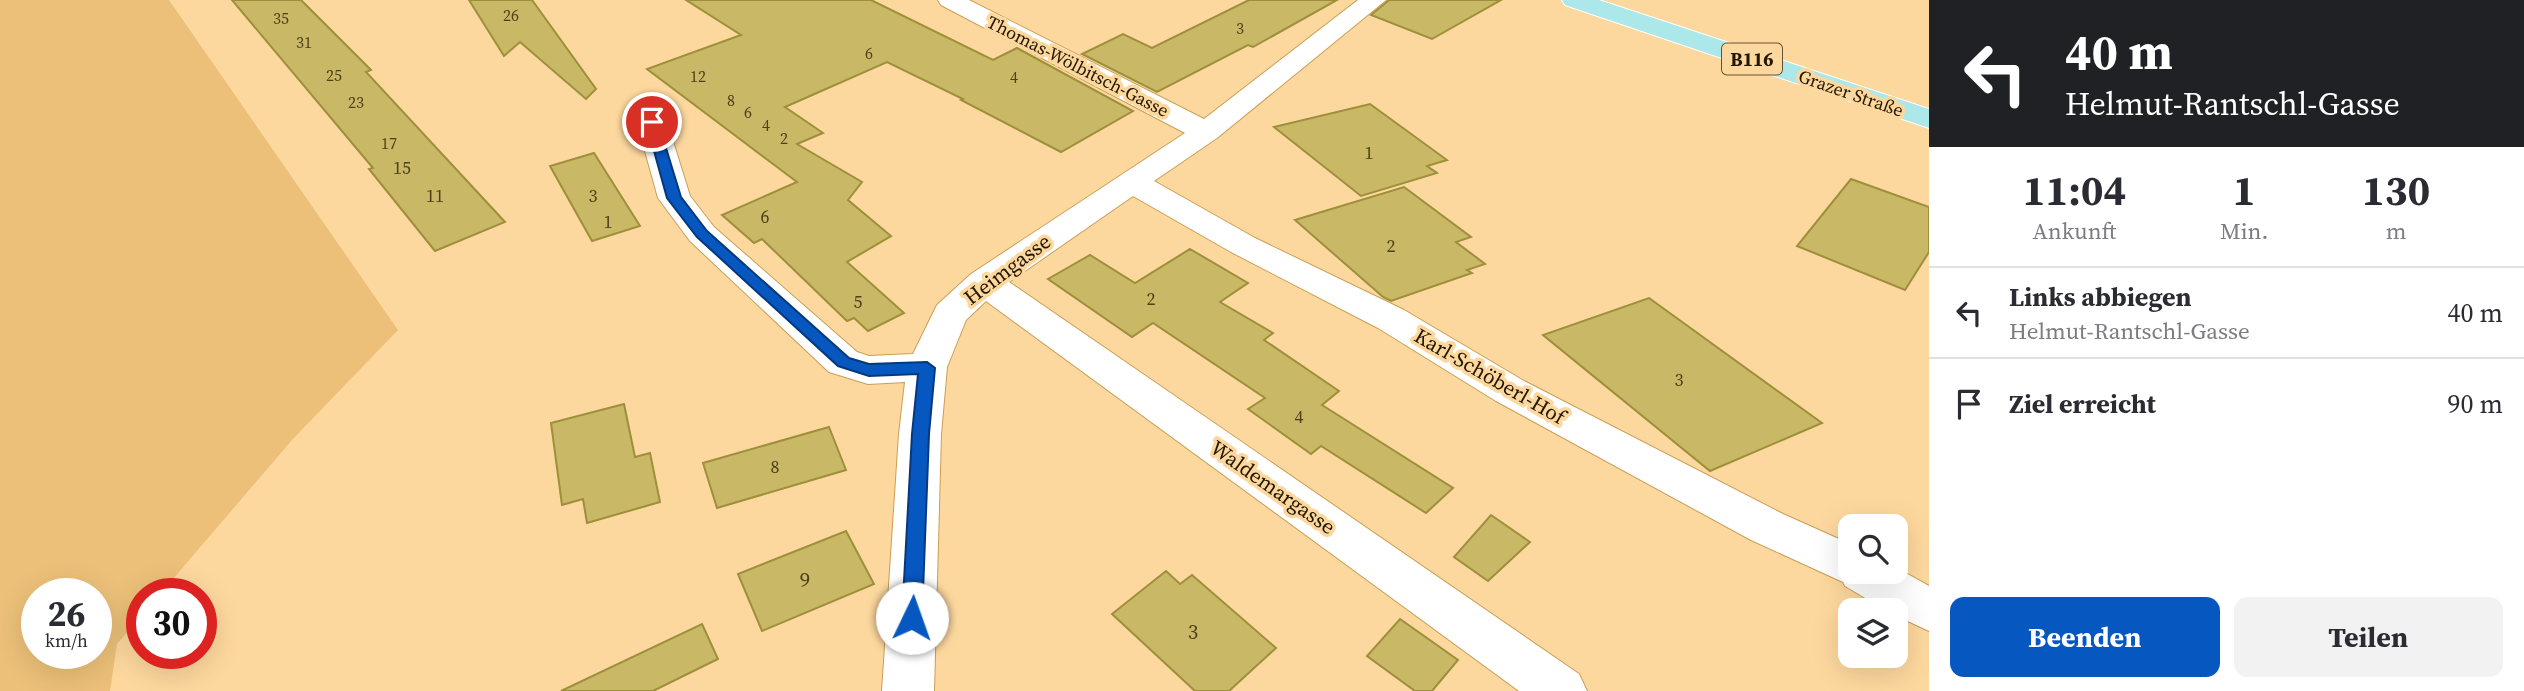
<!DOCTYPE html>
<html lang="de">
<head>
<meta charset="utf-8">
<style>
	:root { --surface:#fff; --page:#f2f2f3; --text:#2b2b33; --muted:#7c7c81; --line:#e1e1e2; --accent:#0757c1 }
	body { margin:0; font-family:"Source Serif 4",serif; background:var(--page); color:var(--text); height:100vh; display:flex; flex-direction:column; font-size:26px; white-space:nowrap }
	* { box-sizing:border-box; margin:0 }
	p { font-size:23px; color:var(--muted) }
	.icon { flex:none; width:38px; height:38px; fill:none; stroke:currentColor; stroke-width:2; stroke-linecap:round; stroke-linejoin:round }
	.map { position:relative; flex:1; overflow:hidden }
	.panel { display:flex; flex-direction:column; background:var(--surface); width:595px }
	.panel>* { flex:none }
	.banner { background:#202124; color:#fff; overflow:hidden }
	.tools { position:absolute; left:1838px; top:514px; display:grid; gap:14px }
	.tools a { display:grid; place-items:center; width:70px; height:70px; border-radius:14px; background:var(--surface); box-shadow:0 7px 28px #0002; font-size:35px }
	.speed { position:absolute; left:21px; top:578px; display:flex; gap:14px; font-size:35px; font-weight:700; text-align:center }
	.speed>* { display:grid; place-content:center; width:91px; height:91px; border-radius:50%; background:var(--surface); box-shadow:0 7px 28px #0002; line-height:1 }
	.speed small { font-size:18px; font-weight:400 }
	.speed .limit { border:10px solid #d22; background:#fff; color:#111 }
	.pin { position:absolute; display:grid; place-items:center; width:60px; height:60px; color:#fff; margin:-30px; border:4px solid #fff; border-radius:50%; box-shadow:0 2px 7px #0007 }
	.me { position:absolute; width:77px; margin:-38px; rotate:3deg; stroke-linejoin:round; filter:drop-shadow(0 0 5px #0008) }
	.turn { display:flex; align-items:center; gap:24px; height:147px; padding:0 21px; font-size:32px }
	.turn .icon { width:91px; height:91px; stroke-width:2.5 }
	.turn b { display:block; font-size:49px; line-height:60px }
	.eta { display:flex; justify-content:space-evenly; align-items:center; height:119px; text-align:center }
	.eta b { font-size:42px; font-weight:700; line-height:49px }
	.cta { display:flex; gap:14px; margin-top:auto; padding:14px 21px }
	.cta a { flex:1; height:80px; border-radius:14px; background:var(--accent); color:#fff; font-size:28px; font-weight:700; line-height:80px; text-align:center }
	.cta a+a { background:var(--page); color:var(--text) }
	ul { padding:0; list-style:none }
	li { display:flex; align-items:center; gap:21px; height:91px; padding:0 21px; border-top:2px solid var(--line) }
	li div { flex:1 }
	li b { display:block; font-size:26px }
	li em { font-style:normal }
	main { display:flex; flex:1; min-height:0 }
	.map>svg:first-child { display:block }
	.green { fill:#ecc079; fill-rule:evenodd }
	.building { fill:#c9b966; stroke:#9e8f3b; stroke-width:2 }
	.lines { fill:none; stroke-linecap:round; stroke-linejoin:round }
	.minor-casing { stroke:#ca9e54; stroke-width:2 }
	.major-casing { stroke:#fff; stroke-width:2 }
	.minor { fill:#fff; fill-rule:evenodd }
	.major { fill:#ace8ea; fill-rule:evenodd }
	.route { fill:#0757c1; stroke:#05397d; stroke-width:2 }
	.labels { text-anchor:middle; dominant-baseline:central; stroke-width:7; stroke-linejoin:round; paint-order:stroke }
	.far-number-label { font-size:16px; fill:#4d401b }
	.far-street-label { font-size:18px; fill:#241702; stroke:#fdd89e }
	.number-label { font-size:18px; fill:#4d401b }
	.shield { fill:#fdd89e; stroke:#655131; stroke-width:2 }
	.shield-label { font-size:19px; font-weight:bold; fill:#241702 }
	.street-label { font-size:21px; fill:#241702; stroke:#fdd89e }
	.near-number-label { font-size:21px; fill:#4d401b }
</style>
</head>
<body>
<main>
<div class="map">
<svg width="1929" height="691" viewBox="0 0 1929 691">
	<rect width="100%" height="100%" fill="#fdd89e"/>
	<!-- green -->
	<path class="green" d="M 0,0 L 169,0 L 398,330 L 292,440 L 161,593 L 142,593 L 142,615 L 117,644 L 110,691 L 0,691 ZM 37,593 L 96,593 L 96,653 L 37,653 Z"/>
	<!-- building -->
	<g class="building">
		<polygon points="232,0 301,0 371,70 366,72 505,222 435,251 369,169 373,168"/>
		<polygon points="469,0 532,0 596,89 586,99 520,42 504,56"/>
		<polygon points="686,0 871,0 993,60 1017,48 1133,111 1061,152 961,100 963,99 887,62 785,107 823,133 797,144 862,182 848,200 891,236 847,262 904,313 868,331 854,318 847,321 762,239 754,243 722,215 797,182 647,69 741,35"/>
		<polygon points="1249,0 1337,0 1253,47 1248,45 1157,92 1082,54 1123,34 1152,48"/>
		<polygon points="1389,0 1501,0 1432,39 1371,15"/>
		<polygon points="1370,104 1447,160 1427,166 1437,173 1361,196 1274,127"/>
		<polygon points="594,153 640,226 592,241 550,166"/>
		<polygon points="1851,179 1929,207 1929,252 1905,290 1797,246"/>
		<polygon points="1404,187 1471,237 1456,242 1485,264 1467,270 1472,273 1391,301 1383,297 1295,220"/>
		<polygon points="1190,249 1248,283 1220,302 1273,333 1264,340 1339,391 1322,405 1453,488 1426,513 1321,446 1311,454 1248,409 1265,398 1153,323 1132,337 1048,279 1090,255 1135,283"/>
		<polygon points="1649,298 1822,423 1710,471 1543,335"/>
		<polygon points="624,404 635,457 650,453 660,502 587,523 583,499 562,505 551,423"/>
		<polygon points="829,427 846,470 717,508 703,463"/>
		<polygon points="1491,515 1530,542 1488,581 1454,557"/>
		<polygon points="846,531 874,584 762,631 738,574"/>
		<polygon points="1166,571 1180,584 1192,575 1276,648 1229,691 1195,691 1112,614"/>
		<polygon points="1400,619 1458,660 1432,691 1415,691 1367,656"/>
		<polygon points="702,624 718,659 653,691 561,691"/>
	</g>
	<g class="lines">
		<!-- minor casing -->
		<g class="minor-casing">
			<polygon id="minor" points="938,0 969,0 1204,119 1358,0 1386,0 1217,138 1154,181 1255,238 1404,310 1524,381 1783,514 1850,544 1850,572 1895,572 1895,567 1929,586 1929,631 1895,615 1895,611 1887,611 1845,586 1843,582 1751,540 1496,401 1378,328 1231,252 1133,196 1009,282 1579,674 1587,691 1519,691 986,301 966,320 947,367 941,434 934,691 882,691 899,434 905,382 868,384 829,372 690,241 658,198 637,122 641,116 652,113 663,116 667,122 690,196 714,227 857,352 869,356 913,354 937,305 971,274 1185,133 941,5"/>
		</g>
		<!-- major casing -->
		<g class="major-casing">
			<polygon id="major" points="1562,0 1599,0 1929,109 1929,128 1565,5"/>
		</g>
		<!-- minor -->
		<use href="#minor" class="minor"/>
		<!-- major -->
		<use href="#major" class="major"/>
	</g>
	<!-- route -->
	<polygon class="route" points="652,118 658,122 681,197 707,231 849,358 869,364 927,362 935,368 929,434 922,618 919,624 912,627 905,624 902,618 912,434 918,374 869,376 838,366 697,237 667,198 646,122"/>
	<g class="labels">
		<!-- far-number labels -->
		<g class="far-number-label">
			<text x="511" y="15">26</text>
			<text x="281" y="18">35</text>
			<text x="1240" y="28">3</text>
			<text x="304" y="42">31</text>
			<text x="869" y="53">6</text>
			<text x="334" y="75">25</text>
			<text x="698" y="76">12</text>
			<text x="1014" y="77">4</text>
			<text x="731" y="100">8</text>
			<text x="356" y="102">23</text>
			<text x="748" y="112">6</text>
			<text x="766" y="125">4</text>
			<text x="784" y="138">2</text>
			<text x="389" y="143">17</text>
		</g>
		<!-- far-street labels -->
		<g class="far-street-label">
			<text transform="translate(1078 66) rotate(27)">Thomas-Wölbitsch-Gasse</text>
			<text transform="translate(1851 93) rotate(19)">Grazer Straße</text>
		</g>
		<!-- number labels -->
		<g class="number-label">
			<text x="1369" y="152">1</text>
			<text x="402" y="167">15</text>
			<text x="435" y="195">11</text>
			<text x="593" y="195">3</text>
			<text x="765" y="216">6</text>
			<text x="608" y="221">1</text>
			<text x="1391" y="245">2</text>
			<text x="1151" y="298">2</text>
			<text x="858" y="301">5</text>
			<text x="1679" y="379">3</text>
			<text x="1299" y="416">4</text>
			<text x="775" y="466">8</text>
		</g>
		<!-- shield labels -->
		<rect class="shield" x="1722" y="43.5" width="60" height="31" rx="5"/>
		<g class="shield-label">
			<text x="1752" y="59">B116</text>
		</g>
		<!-- street labels -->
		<g class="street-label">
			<text transform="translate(1007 269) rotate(-37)">Heimgasse</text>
			<text transform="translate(1490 376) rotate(30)">Karl-Schöberl-Hof</text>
			<text transform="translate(1273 487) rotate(35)">Waldemargasse</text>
		</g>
		<!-- near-number labels -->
		<g class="near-number-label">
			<text x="805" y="579">9</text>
			<text x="1193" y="631">3</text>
		</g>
	</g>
</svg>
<div class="tools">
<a><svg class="icon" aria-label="search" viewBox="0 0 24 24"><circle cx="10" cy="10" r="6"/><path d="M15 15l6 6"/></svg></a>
<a><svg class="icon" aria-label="layers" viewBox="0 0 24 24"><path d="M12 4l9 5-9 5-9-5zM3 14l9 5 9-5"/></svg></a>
</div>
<div class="speed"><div>26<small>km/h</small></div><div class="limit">30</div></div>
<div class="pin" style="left:652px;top:122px;background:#d93025"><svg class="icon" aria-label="arrive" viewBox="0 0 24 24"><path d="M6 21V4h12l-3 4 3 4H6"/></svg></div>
<svg class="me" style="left:912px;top:618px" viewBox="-20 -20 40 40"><circle r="19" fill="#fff"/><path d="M0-13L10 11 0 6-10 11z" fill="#0757c1"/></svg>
</div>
<section class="panel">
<div class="banner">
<div class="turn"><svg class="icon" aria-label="left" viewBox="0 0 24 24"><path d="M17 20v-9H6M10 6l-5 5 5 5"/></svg><div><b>40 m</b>Helmut-Rantschl-Gasse</div></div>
</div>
<div class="eta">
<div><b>11:04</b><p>Ankunft</p></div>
<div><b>1</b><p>Min.</p></div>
<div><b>130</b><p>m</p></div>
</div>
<ul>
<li><svg class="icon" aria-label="left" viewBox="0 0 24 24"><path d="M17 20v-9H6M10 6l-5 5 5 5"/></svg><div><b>Links abbiegen</b><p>Helmut-Rantschl-Gasse</p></div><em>40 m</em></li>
<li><svg class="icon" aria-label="arrive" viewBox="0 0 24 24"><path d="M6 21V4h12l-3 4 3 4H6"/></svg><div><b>Ziel erreicht</b></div><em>90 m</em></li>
</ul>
<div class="cta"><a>Beenden</a><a>Teilen</a></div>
</section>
</main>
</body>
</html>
